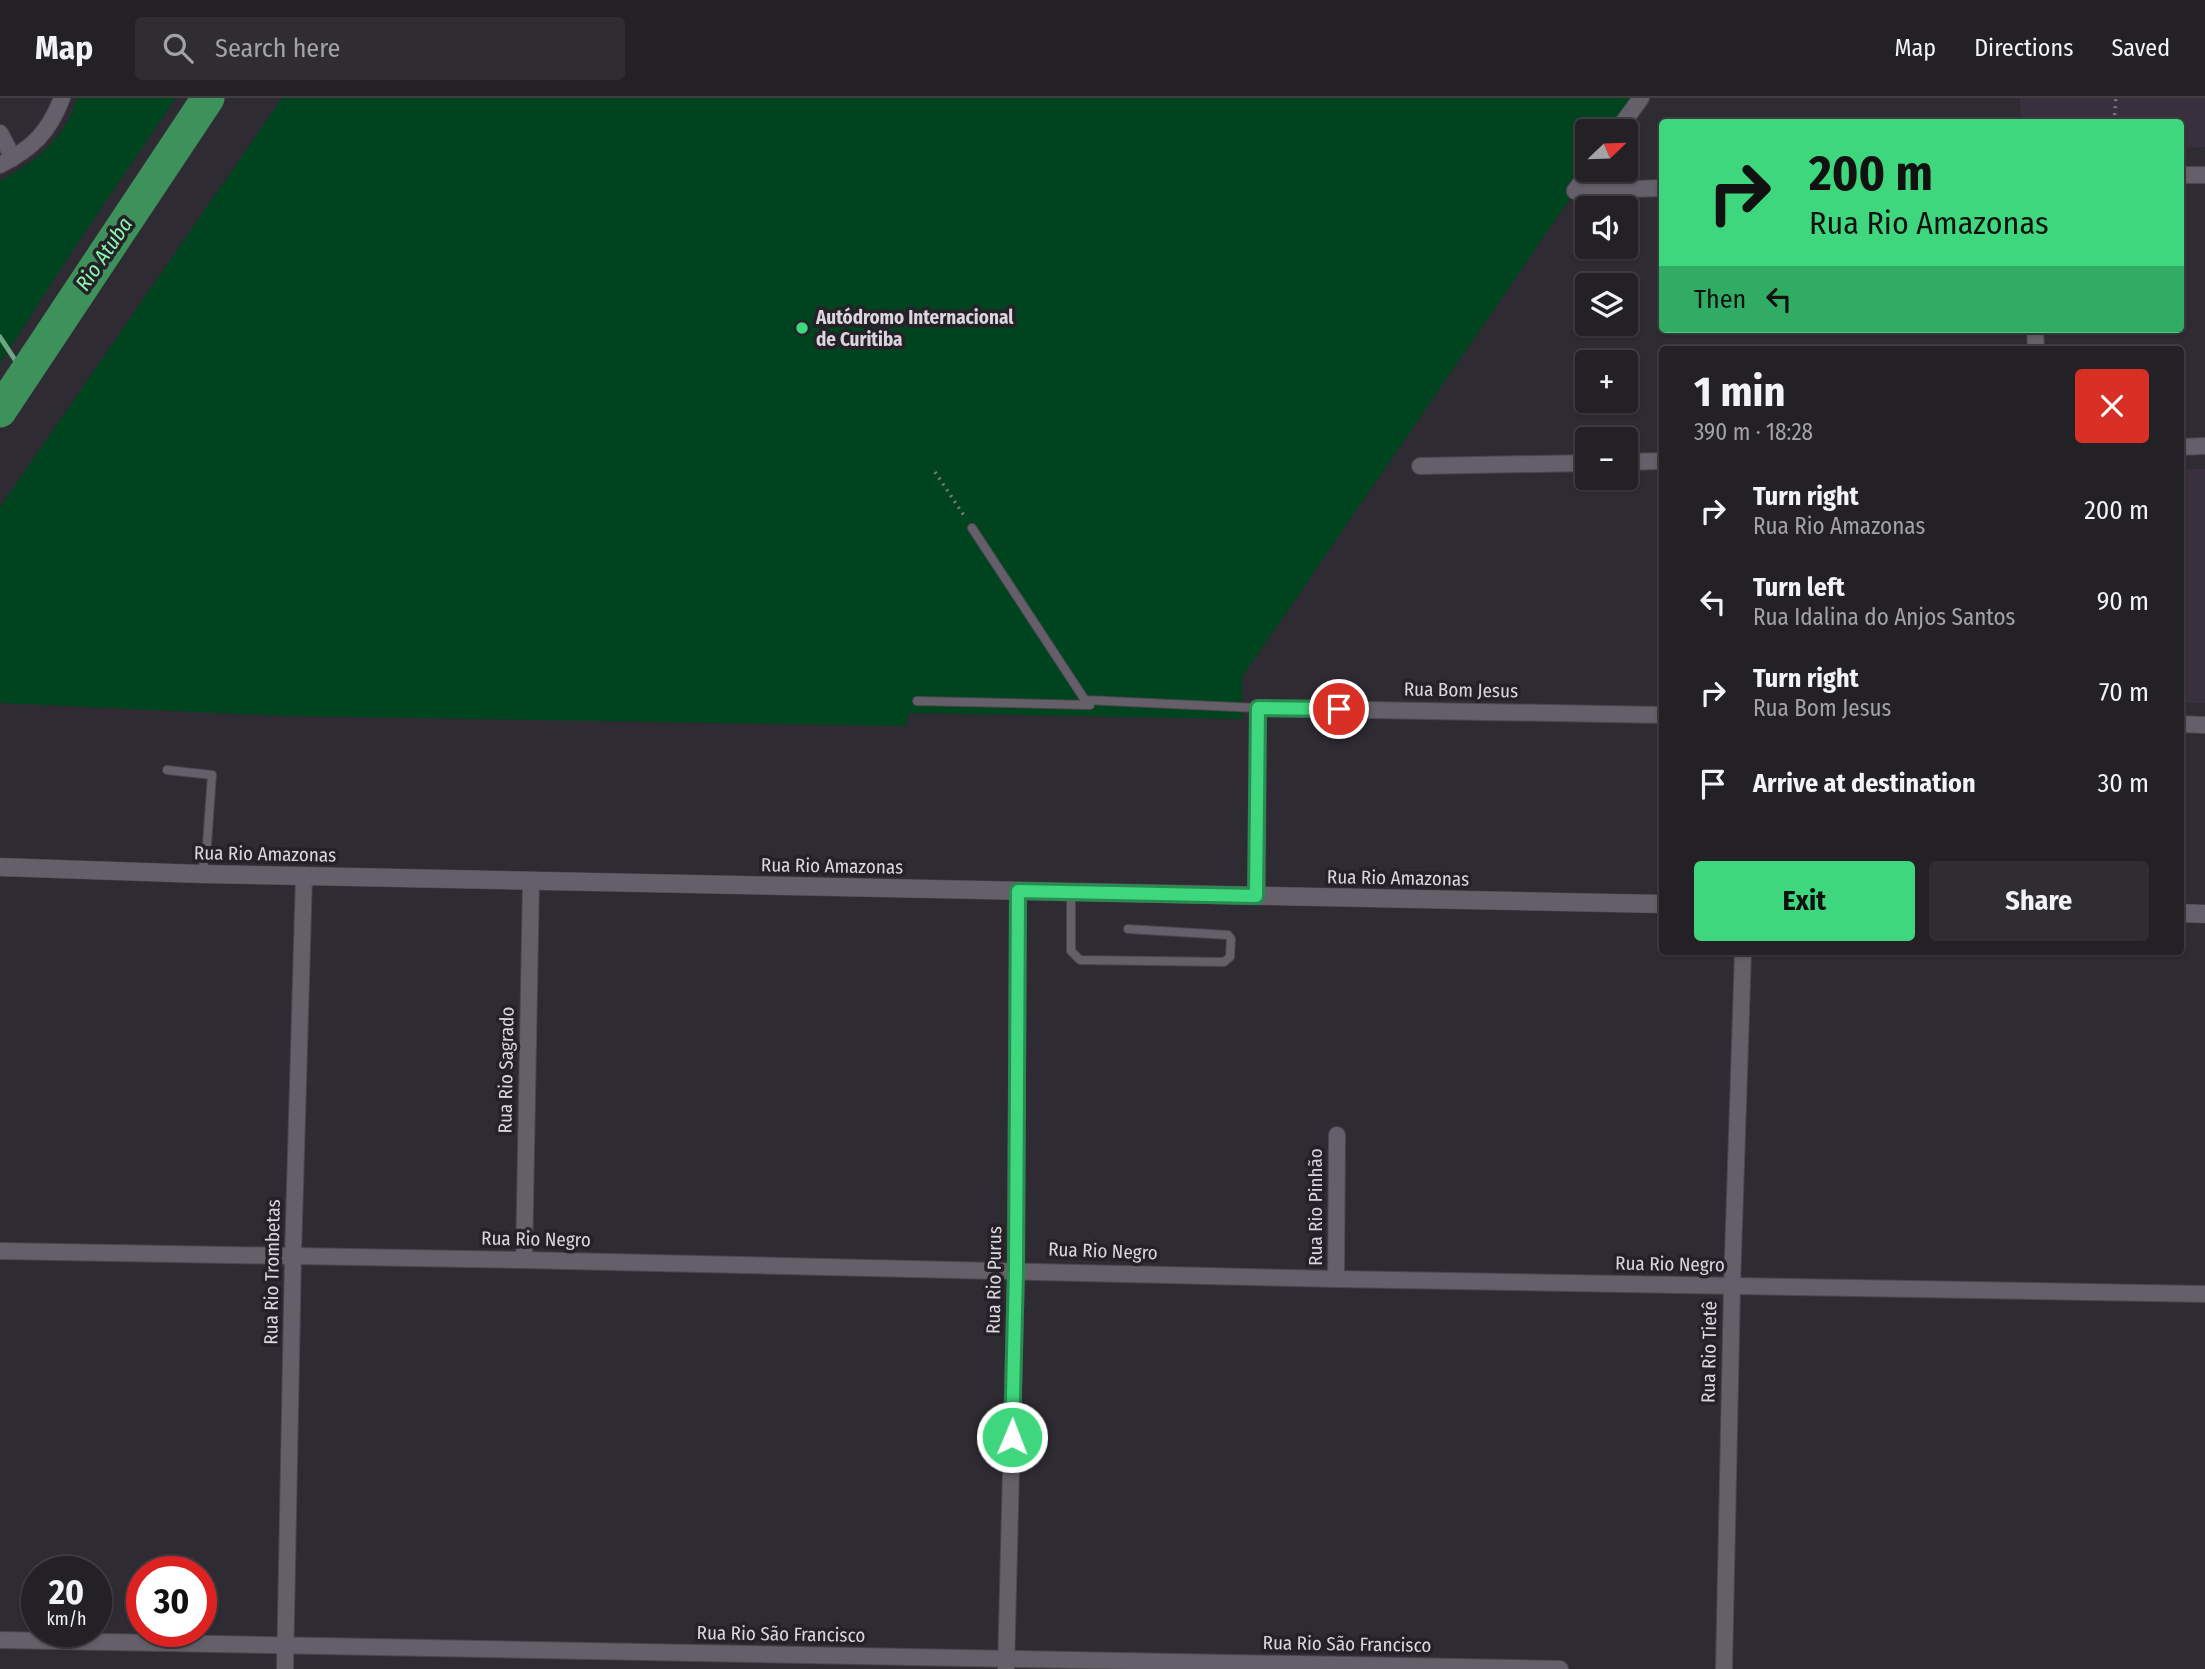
<!DOCTYPE html>
<html lang="en">
<head>
<meta charset="utf-8">
<style>
	:root { --surface:#232026; --page:#2f2d32; --text:#f1f3f6; --muted:#a3a3a7; --line:#403e43; --accent:#3ed77d }
	body { margin:0; font-family:"Fira Sans Condensed",sans-serif; background:var(--page); color:var(--text); height:100vh; display:flex; flex-direction:column; font-size:26px; white-space:nowrap }
	* { box-sizing:border-box; margin:0 }
	p { font-size:23px; color:var(--muted) }
	.icon { flex:none; width:38px; height:38px; fill:none; stroke:currentColor; stroke-width:2; stroke-linecap:round; stroke-linejoin:round }
	.map { position:relative; flex:1; overflow:hidden }
	.details { position:absolute; left:1659px; top:248px; width:525px; height:609px; display:flex; flex-direction:column; background:var(--surface); border-radius:7px; box-shadow:0 2px 5px #0004,0 0 0 2px var(--line) }
	.details>* { flex:none }
	.top-card { position:absolute; left:1659px; top:21px; width:525px; height:214px; border-radius:7px; box-shadow:0 2px 5px #0004,0 0 0 2px var(--line); background:#3ed77d; color:#111; overflow:hidden }
	.needle { width:46px; rotate:67deg }
	.buttons { position:absolute; left:1575px; top:21px; display:grid; gap:14px }
	.buttons a { display:grid; place-items:center; width:63px; height:63px; border-radius:7px; background:var(--surface); box-shadow:0 2px 5px #0004,0 0 0 2px var(--line); font-size:35px }
	.speed { position:absolute; left:21px; top:1458px; display:flex; gap:14px; font-size:35px; font-weight:700; text-align:center }
	.speed>* { display:grid; place-content:center; width:91px; height:91px; border-radius:50%; background:var(--surface); box-shadow:0 2px 5px #0004,0 0 0 2px var(--line); line-height:1 }
	.speed small { font-size:18px; font-weight:400 }
	.speed .limit { border:10px solid #d22; background:#fff; color:#111 }
	.pin { position:absolute; display:grid; place-items:center; width:60px; height:60px; color:#fff; margin:-30px; border:4px solid #fff; border-radius:50%; box-shadow:0 2px 7px #0007 }
	.me { position:absolute; width:77px; margin:-38px; rotate:1deg; stroke-linejoin:round; filter:drop-shadow(0 0 5px #0008) }
	.turn { display:flex; align-items:center; gap:24px; height:147px; padding:0 35px; font-size:32px }
	.turn .icon { width:91px; height:91px; stroke-width:2.5 }
	.turn b { display:block; font-size:49px; line-height:60px }
	.then { display:flex; align-items:center; height:66px; padding:0 35px; background:#0003; gap:14px; font-size:26px }
	.round { display:grid; place-items:center; flex:none; width:74px; height:74px; border-radius:7px; background:var(--page) }
	.overview { display:flex; align-items:center; justify-content:space-between; height:119px; padding:0 35px }
	h1 { font-size:42px; font-weight:700; line-height:52px }
	.action { display:flex; gap:14px; margin-top:auto; padding:14px 35px }
	.action a { flex:1; height:80px; border-radius:7px; background:var(--accent); color:#111; font-size:28px; font-weight:700; line-height:80px; text-align:center }
	.action a+a { background:var(--page); color:var(--text) }
	ul { padding:0; list-style:none }
	li { display:flex; align-items:center; gap:21px; height:91px; padding:0 35px }
	li div { flex:1 }
	li b { display:block; font-size:26px }
	li em { font-style:normal }
	header { display:flex; align-items:center; gap:42px; box-sizing:border-box; height:98px; padding:0 35px; background:var(--surface); border-bottom:2px solid var(--line) }
	header strong { font-size:33px }
	nav { display:flex; gap:38px; margin-inline-start:auto; font-size:24px }
	.search { width:490px; height:63px; background:var(--page); display:flex; align-items:center; gap:18px; box-sizing:border-box; padding:0 24px; border-radius:7px; color:var(--muted); font-size:26px }
	.map>svg:first-child { display:block }
	.built { fill:#38303e }
	.green { fill:#00441f }
	.lines { fill:none; stroke-linecap:round; stroke-linejoin:round }
	.stream { stroke:#6ca782; stroke-width:5 }
	.river { stroke:#3d925b; stroke-width:33 }
	.service-casing { stroke:#4a464d; stroke-width:10 }
	.minor-casing { stroke:#4a464d; stroke-width:18 }
	.secondary-casing { stroke:#4a464d; stroke-width:19 }
	.path { stroke:#7a767d; stroke-width:3.5; stroke-dasharray:2 5; stroke-linecap:butt }
	.service { stroke:#645f68; stroke-width:8 }
	.minor { stroke:#645f68; stroke-width:16 }
	.secondary { stroke:#645f68; stroke-width:18 }
	.route-casing { stroke:#288c51; stroke-width:18 }
	.route { stroke:#3ed77d; stroke-width:12 }
	.poi-dot { fill:#3ed77d; stroke:#262129; stroke-width:2.5 }
	.labels { text-anchor:middle; dominant-baseline:central; stroke-width:7; stroke-linejoin:round; paint-order:stroke }
	.poi-label { font-size:19px; font-weight:bold; fill:#dad7dc; stroke:#262129; text-anchor:start }
	.street-label { font-size:19px; fill:#dad7dc; stroke:#262129 }
	.water-label { font-size:21px; font-style:italic; fill:#89f9ad; stroke:#262129 }
</style>
</head>
<body>
<header>
<strong>Map</strong>
<div class="search"><svg class="icon" aria-label="search" viewBox="0 0 24 24"><circle cx="10" cy="10" r="6"/><path d="M15 15l6 6"/></svg>Search here</div>
<nav><a>Map</a><a>Directions</a><a>Saved</a></nav>
</header>
<div class="map">
<svg width="2205" height="1571" viewBox="0 0 2205 1571">
	<rect width="100%" height="100%" fill="#2f2b33"/>
	<!-- built -->
	<g class="built">
		<polygon points="2020,0 2205,0 2205,49 2181,50 2180,24 2021,24"/>
		<rect x="2181" y="371" width="24" height="234"/>
	</g>
	<!-- green -->
	<g class="green">
		<path d="M 77,0 L 176,0 L 67,161 L 0,266 L 0,83 C 35,64 66,40 77,0 Z"/>
		<polygon points="282,0 1641,0 1617,33 1587,33 1587,72 1575,93 1242,579 1242,621 908,615 907,628 286,618 0,605 0,409"/>
	</g>
	<g class="lines">
		<!-- stream -->
		<polyline class="stream" points="0,239 25,277"/>
		<!-- river -->
		<polyline class="river" points="0,313 208,0"/>
		<!-- service casing -->
		<g class="service-casing">
			<g id="service">
				<polyline points="972,430 1085,602 1258,610"/>
				<polyline points="917,603 1090,607"/>
				<polyline points="167,672 212,677 207,746 202,775"/>
				<polyline points="1071,795 1071,853 1080,862 1224,864 1230,859 1231,841 1228,837 1128,831"/>
			</g>
		</g>
		<!-- minor casing -->
		<g class="minor-casing">
			<g id="minor">
				<polyline points="1617,33 1641,0"/>
				<polyline points="0,35 13,60"/>
				<path d="M 0,67 C 33,50 49,34 62,0"/>
				<polyline points="2180,77 2205,77"/>
				<polyline points="1575,93 1662,90"/>
				<polyline points="1575,93 1590,72"/>
				<polyline points="2035,231 2036,252"/>
				<polyline points="2180,349 2205,348"/>
				<polyline points="1626,364 1662,363"/>
				<polyline points="1420,368 1587,365"/>
				<polyline points="2180,626 2205,627"/>
				<polyline points="1257,798 1258,610 1662,617"/>
				<polyline points="0,1153 524,1162 1336,1181 2205,1196"/>
				<polyline points="524,1162 531,783"/>
				<polyline points="1336,1181 1337,1037"/>
				<polyline points="0,1542 1560,1571"/>
				<polyline points="285,1571 293,1158 304,778"/>
				<polyline points="1006,1571 1016,1172 1018,793"/>
				<polyline points="1724,1571 1732,1188 1743,854"/>
			</g>
		</g>
		<!-- secondary casing -->
		<g class="secondary-casing">
			<g id="secondary">
				<polyline points="0,769 202,776 1662,806"/>
				<polyline points="2180,815 2205,816"/>
			</g>
		</g>
		<!-- path -->
		<g class="path">
			<polyline points="2114,24 2116,0"/>
			<polyline points="935,374 965,419"/>
		</g>
		<!-- service -->
		<use href="#service" class="service"/>
		<!-- minor -->
		<use href="#minor" class="minor"/>
		<!-- secondary -->
		<use href="#secondary" class="secondary"/>
	</g>
	<g class="lines">
		<!-- route casing -->
		<g class="route-casing">
			<polyline id="route" points="1012,1339 1016,1172 1018,793 1256,798 1258,610 1339,611"/>
		</g>
		<!-- route -->
		<use href="#route" class="route"/>
	</g>
	<!-- markers -->
	<circle class="poi-dot" cx="802" cy="230" r="7"/>
	<g class="labels">
		<!-- poi labels -->
		<g class="poi-label">
			<text x="816" y="219">Autódromo Internacional<tspan x="816" dy="22">de Curitiba</tspan></text>
		</g>
		<!-- street labels -->
		<g class="street-label">
			<text transform="translate(1461 592) rotate(1)">Rua Bom Jesus</text>
			<text transform="translate(265 756) rotate(1)">Rua Rio Amazonas</text>
			<text transform="translate(832 768) rotate(1)">Rua Rio Amazonas</text>
			<text transform="translate(1398 780) rotate(1)">Rua Rio Amazonas</text>
			<text transform="translate(506 972) rotate(-89)">Rua Rio Sagrado</text>
			<text transform="translate(1315 1109) rotate(-90)">Rua Rio Pinhão</text>
			<text transform="translate(536 1141) rotate(1)">Rua Rio Negro</text>
			<text transform="translate(1103 1153) rotate(2)">Rua Rio Negro</text>
			<text transform="translate(1670 1166) rotate(1)">Rua Rio Negro</text>
			<text transform="translate(272 1174) rotate(-89)">Rua Rio Trombetas</text>
			<text transform="translate(994 1182) rotate(-89)">Rua Rio Purus</text>
			<text transform="translate(1709 1254) rotate(-89)">Rua Rio Tietê</text>
			<text transform="translate(781 1536) rotate(1)">Rua Rio São Francisco</text>
			<text transform="translate(1347 1546) rotate(1)">Rua Rio São Francisco</text>
		</g>
		<!-- water labels -->
		<g class="water-label">
			<text transform="translate(104 156) rotate(-56)">Rio Atuba</text>
		</g>
	</g>
</svg>
<div class="buttons">
<a><svg class="needle" viewBox="-14 -14 28 28"><path d="M0-13l5 13h-10z" fill="#e53935"/><path d="M0 13l5-13h-10z" fill="#a3a3a7"/></svg></a>
<a><svg class="icon" aria-label="sound" viewBox="0 0 24 24"><path d="M4 9h4l5-4v14l-5-4H4zM17 9q2 3 0 6"/></svg></a>
<a><svg class="icon" aria-label="layers" viewBox="0 0 24 24"><path d="M12 4l9 5-9 5-9-5zM3 14l9 5 9-5"/></svg></a>
<a>+</a>
<a>−</a>
</div>
<div class="speed"><div>20<small>km/h</small></div><div class="limit">30</div></div>
<div class="pin" style="left:1339px;top:611px;background:#d93025"><svg class="icon" aria-label="arrive" viewBox="0 0 24 24"><path d="M6 21V4h12l-3 4 3 4H6"/></svg></div>
<svg class="me" style="left:1012px;top:1339px" viewBox="-20 -20 40 40"><circle r="17" fill="#3ed77d" stroke="#fff" stroke-width="3"/><path d="M0-11L8 9 0 5-8 9z" fill="#fff"/></svg>
<div class="top-card">
<div class="turn"><svg class="icon" aria-label="right" viewBox="0 0 24 24"><path d="M7 20v-9h11M14 6l5 5-5 5"/></svg><div><b>200 m</b>Rua Rio Amazonas</div></div>
<div class="then">Then<svg class="icon" aria-label="left" viewBox="0 0 24 24"><path d="M17 20v-9H6M10 6l-5 5 5 5"/></svg></div>
</div>
<section class="details">
<div class="overview"><div><h1>1 min</h1><p>390 m · 18:28</p></div><a class="round" style="background:#d93025;color:#fff"><svg class="icon" aria-label="close" viewBox="0 0 24 24"><path d="M6 6l12 12M18 6L6 18"/></svg></a></div>
<ul>
<li><svg class="icon" aria-label="right" viewBox="0 0 24 24"><path d="M7 20v-9h11M14 6l5 5-5 5"/></svg><div><b>Turn right</b><p>Rua Rio Amazonas</p></div><em>200 m</em></li>
<li><svg class="icon" aria-label="left" viewBox="0 0 24 24"><path d="M17 20v-9H6M10 6l-5 5 5 5"/></svg><div><b>Turn left</b><p>Rua Idalina do Anjos Santos</p></div><em>90 m</em></li>
<li><svg class="icon" aria-label="right" viewBox="0 0 24 24"><path d="M7 20v-9h11M14 6l5 5-5 5"/></svg><div><b>Turn right</b><p>Rua Bom Jesus</p></div><em>70 m</em></li>
<li><svg class="icon" aria-label="arrive" viewBox="0 0 24 24"><path d="M6 21V4h12l-3 4 3 4H6"/></svg><div><b>Arrive at destination</b></div><em>30 m</em></li>
</ul>
<div class="action"><a>Exit</a><a>Share</a></div>
</section>
</div>
</body>
</html>
